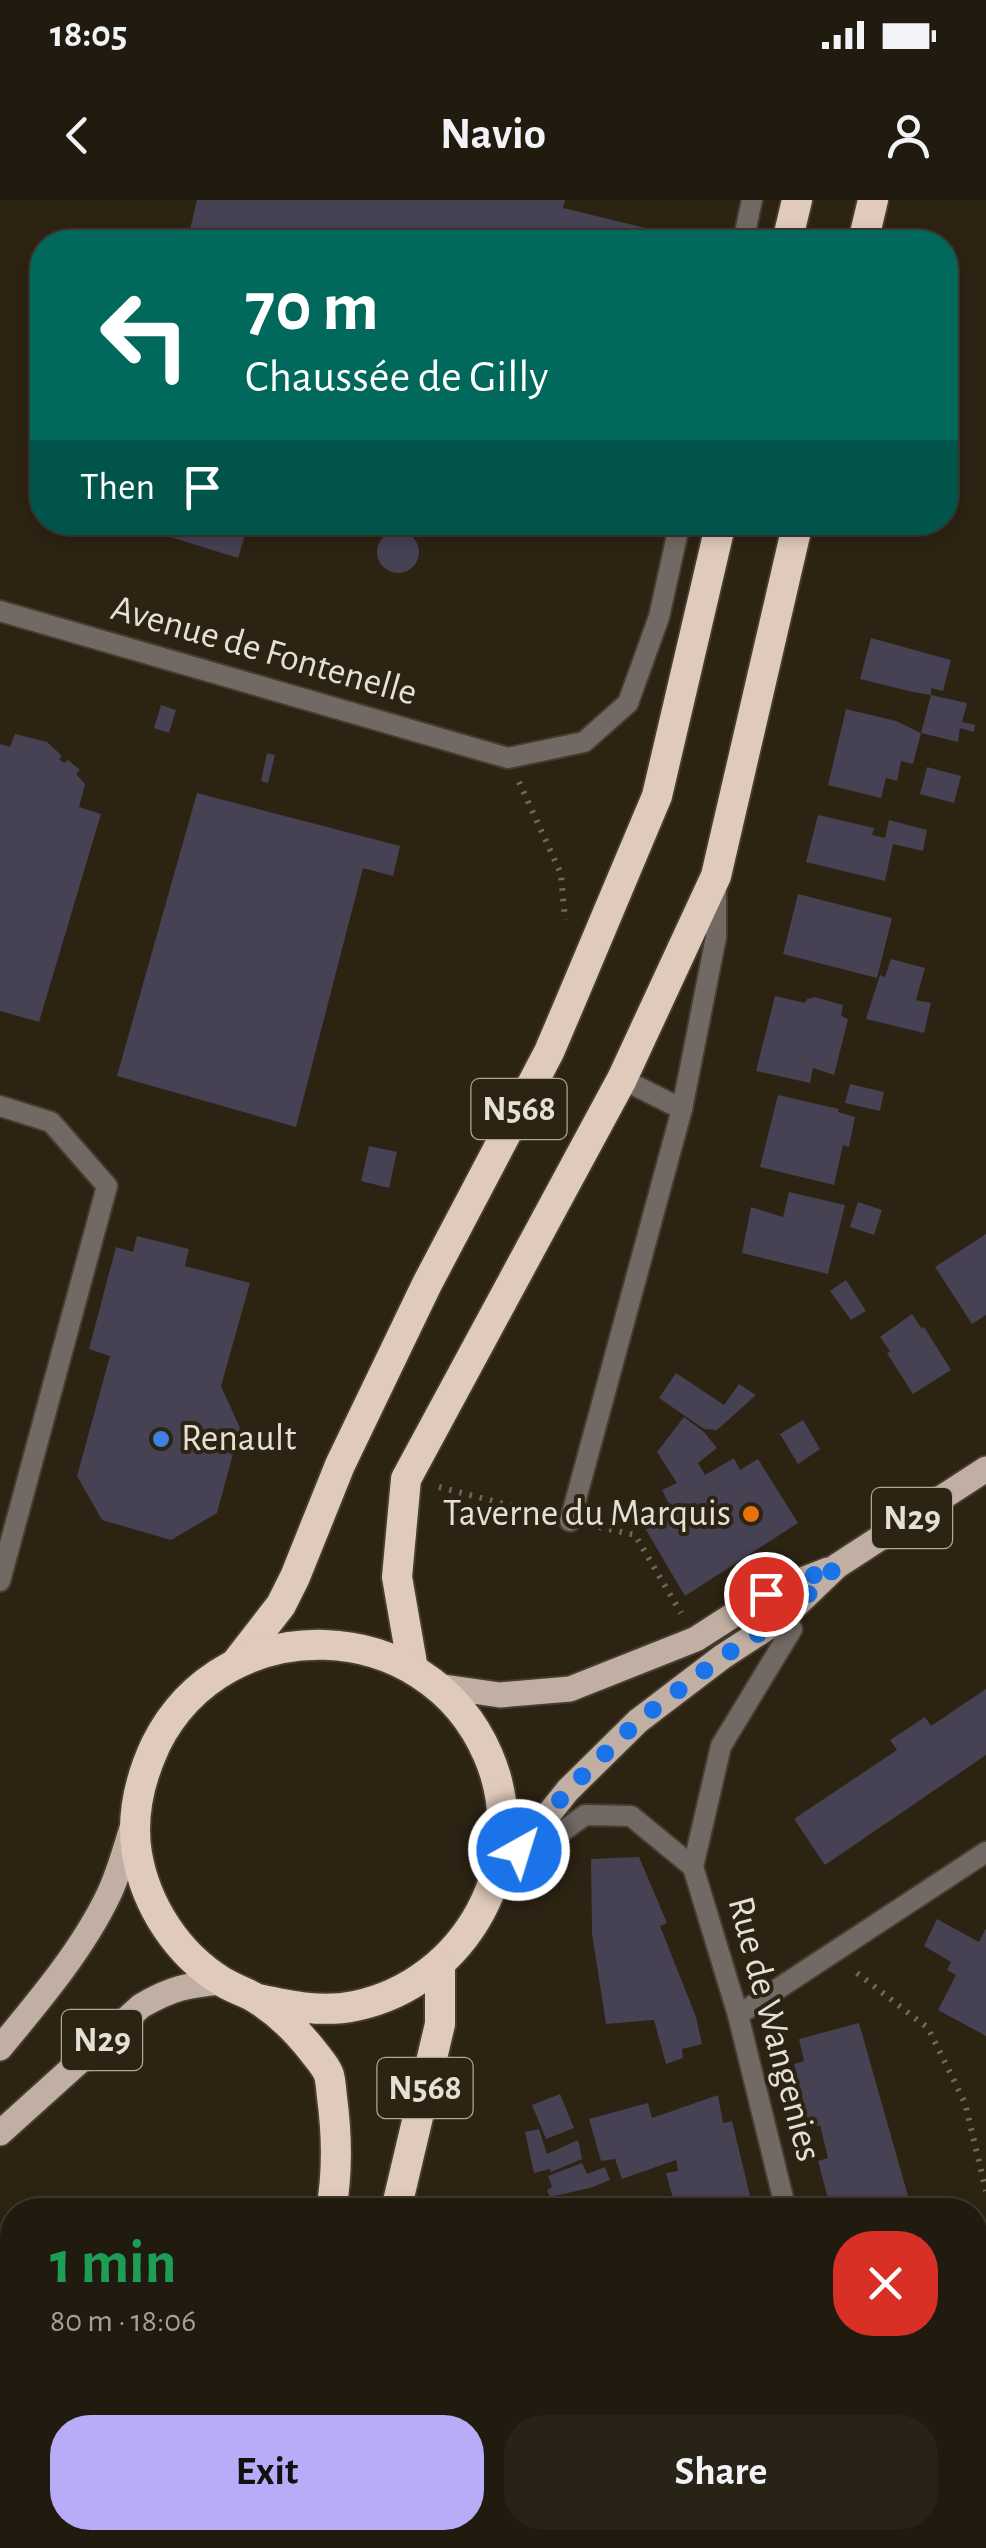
<!DOCTYPE html>
<html lang="en">
<head>
<meta charset="utf-8">
<style>
	:root { --surface:#211a0e; --page:#292317; --text:#f1f3f6; --muted:#a2a19e; --line:#3e382e; --accent:#b8abf7 }
	body { margin:0; font-family:"Alegreya Sans",sans-serif; background:var(--page); color:var(--text); height:100vh; display:flex; flex-direction:column; font-size:38px; white-space:nowrap }
	* { box-sizing:border-box; margin:0 }
	p { font-size:32px; color:var(--muted) }
	.icon { flex:none; width:55px; height:55px; fill:none; stroke:currentColor; stroke-width:2; stroke-linecap:round; stroke-linejoin:round }
	.map { position:relative; flex:1; overflow:hidden }
	.side { position:absolute; left:0px; top:1998px; width:988px; height:352px; display:flex; flex-direction:column; background:var(--surface); border-radius:40px 40px 0 0; box-shadow:0 5px 15px #0003,0 0 0 2px var(--line) }
	.side>* { flex:none }
	.guide { position:absolute; left:30px; top:30px; width:928px; height:305px; border-radius:40px; box-shadow:0 5px 15px #0003,0 0 0 2px var(--line); background:#00695c; color:#fff; overflow:hidden }
	.pin { position:absolute; display:grid; place-items:center; width:85px; height:85px; color:#fff; margin:-42px; border:5px solid #fff; border-radius:50%; box-shadow:0 2px 10px #0007 }
	.me { position:absolute; width:110px; margin:-55px; rotate:39deg; stroke-linejoin:round; filter:drop-shadow(0 0 8px #0008) }
	.turn { display:flex; align-items:center; gap:35px; height:210px; padding:0 50px; font-size:45px }
	.turn .icon { width:130px; height:130px; stroke-width:2.5 }
	.turn b { display:block; font-size:70px; line-height:85px }
	.then { display:flex; align-items:center; height:95px; padding:0 50px; background:#0003; gap:20px; font-size:38px }
	.round { display:grid; place-items:center; flex:none; width:105px; height:105px; border-radius:40px; background:var(--page) }
	.overview { display:flex; align-items:center; justify-content:space-between; height:170px; padding:0 50px }
	h1 { font-size:60px; font-weight:700; line-height:75px; color:#1e9e55 }
	.action { display:flex; gap:20px; margin-top:auto; padding:20px 50px }
	.action a { flex:1; height:115px; border-radius:40px; background:var(--accent); color:#111; font-size:40px; font-weight:700; line-height:115px; text-align:center }
	.action a+a { background:var(--page); color:var(--text) }
	.status { display:flex; justify-content:space-between; align-items:center; height:70px; padding:0 50px; background:var(--surface); direction:ltr }
	.status svg { height:28px; fill:currentColor }
	header { display:flex; justify-content:space-between; align-items:center; height:130px; padding:0 50px; background:var(--surface); font-size:45px; font-weight:700 }
	.map>svg:first-child { display:block }
	.building { fill:#464153 }
	.lines { fill:none; stroke-linecap:round; stroke-linejoin:round }
	.lane-casing { stroke:#463d2e; stroke-width:24 }
	.street-casing { stroke:#463d2e; stroke-width:24 }
	.primary-casing { stroke:#463d2e; stroke-width:29 }
	.highway-casing { stroke:#463d2e; stroke-width:34 }
	.path { stroke:#70685a; stroke-width:6; stroke-dasharray:2.5 8; stroke-linecap:butt }
	.lane { stroke:#726964; stroke-width:20 }
	.street { stroke:#726964; stroke-width:20 }
	.primary { stroke:#c1afa3; stroke-width:25 }
	.highway { stroke:#e0cabc; stroke-width:30 }
	.route { stroke:#1a73e8; stroke-width:18; stroke-dasharray:0 32.4 }
	.shop-dot { fill:#3f7fe0; stroke:#2c2313; stroke-width:4 }
	.food-dot { fill:#e8710a; stroke:#2c2313; stroke-width:4 }
	.labels { text-anchor:middle; dominant-baseline:central; stroke-width:8; stroke-linejoin:round; paint-order:stroke }
	.shield { fill:#2c2313; stroke:#aea79b; stroke-width:2.5 }
	.shield-label { font-size:35px; font-weight:bold; fill:#e5e0d5 }
	.street-label { font-size:38px; fill:#e5e0d5; stroke:#2c2313 }
	.poi-label { font-size:38px; fill:#e5e0d5; stroke:#2c2313; text-anchor:start }
</style>
</head>
<body>
<div class="status"><b>18:05</b><svg viewBox="0 0 49 12"><path d="M0 12V9h3v3zM5 12V6h3v6zM10 12V3h3v9zM15 12V0h3v12zM26 1h20v11H26zM47 4h2v5h-2z"/></svg></div>
<header><svg class="icon" aria-label="back" viewBox="0 0 24 24"><path d="M15 5l-7 7 7 7"/></svg>Navio<svg class="icon" aria-label="person" viewBox="0 0 24 24"><circle cx="12" cy="8" r="4"/><path d="M4 21q1-7 8-7t8 7"/></svg></header>
<div class="map">
<svg width="986" height="2348" viewBox="0 0 986 2348">
	<rect width="100%" height="100%" fill="#2c2313"/>
	<!-- building -->
	<g class="building">
		<polygon points="197,0 565,0 563,8 650,29 647,42 187,42"/>
		<polygon points="122,322 249,322 238,358"/>
		<circle cx="398" cy="352" r="21"/>
		<polygon points="871,438 951,460 943,491 931,488 931,495 913,492 860,479"/>
		<polygon points="931,495 967,503 962,522 975,525 974,532 960,528 958,542 921,533"/>
		<polygon points="161,505 176,510 169,533 154,528"/>
		<polygon points="846,509 896,521 921,533 913,564 901,561 897,581 886,578 881,598 828,585"/>
		<polygon points="15,534 47,542 62,556 59,559 64,563 68,560 80,570 76,574 85,584 79,607 101,614 39,822 0,811 0,544 10,547"/>
		<polygon points="267,553 275,555 268,583 261,581"/>
		<polygon points="927,567 961,576 954,603 920,594"/>
		<polygon points="197,593 400,646 393,676 363,668 296,927 117,876"/>
		<polygon points="818,615 874,628 872,635 885,638 889,620 927,630 923,651 893,644 885,681 806,662"/>
		<polygon points="798,694 892,718 877,778 783,754"/>
		<polygon points="891,759 925,768 916,800 931,803 924,833 866,819 880,775 885,777"/>
		<polygon points="775,796 805,803 807,799 815,797 843,805 841,816 848,819 834,875 813,868 810,883 756,871"/>
		<polygon points="850,884 884,892 880,911 845,903"/>
		<polygon points="778,895 839,909 838,912 855,917 849,947 843,945 834,985 760,967"/>
		<polygon points="369,946 397,952 389,988 361,981"/>
		<polygon points="789,992 845,1005 828,1074 742,1053 751,1007 783,1017"/>
		<polygon points="858,1002 882,1010 874,1035 850,1027"/>
		<polygon points="986,1034 986,1115 972,1124 935,1067"/>
		<polygon points="137,1036 189,1049 185,1066 250,1083 221,1186 240,1228 217,1313 171,1340 102,1320 77,1276 110,1156 89,1149 116,1047 133,1052"/>
		<polygon points="846,1080 866,1111 851,1120 830,1091"/>
		<polygon points="912,1114 922,1129 924,1127 951,1170 913,1194 887,1153 890,1151 880,1137"/>
		<polygon points="676,1173 724,1205 739,1184 756,1195 717,1230 704,1229 659,1198"/>
		<polygon points="684,1217 704,1232 717,1248 698,1263 705,1275 734,1258 740,1270 758,1259 798,1323 685,1396 642,1323 670,1306 662,1290 677,1283 657,1252"/>
		<polygon points="803,1220 820,1249 798,1264 780,1234"/>
		<polygon points="986,1489 986,1555 825,1665 794,1619 897,1550 890,1540 925,1517 931,1526"/>
		<polygon points="639,1657 667,1723 660,1726 696,1817 702,1844 682,1849 683,1858 666,1864 654,1820 606,1824 592,1733 591,1659"/>
		<polygon points="937,1719 979,1742 986,1728 986,1836 938,1810 956,1775 947,1770 951,1762 924,1746"/>
		<polygon points="859,1823 912,2010 831,2010 818,1961 828,1958 820,1925 810,1928 794,1864 804,1861 799,1839"/>
		<polygon points="560,1894 574,1928 546,1939 532,1905"/>
		<polygon points="718,1895 723,1923 732,1921 752,2004 729,2010 664,2010 663,2004 674,2002 666,1973 678,1971 676,1960 622,1979 615,1959 601,1961 589,1919 648,1903 652,1918"/>
		<polygon points="539,1929 547,1954 578,1940 582,1959 551,1972 550,1969 534,1973 525,1932"/>
		<polygon points="582,1963 587,1974 605,1967 610,1980 590,1988 550,1997 547,1990 552,1987 548,1976"/>
		<polygon points="0,2093 12,2112 12,2333 0,2341"/>
		<polygon points="642,2338 678,2338 656,2348 647,2348"/>
		<polygon points="774,2338 829,2338 831,2348 763,2348 762,2343"/>
	</g>
	<g class="lines">
		<!-- lane casing -->
		<g class="lane-casing">
			<polyline id="lane" points="0,906 51,922 107,986 0,1381"/>
		</g>
		<!-- street casing -->
		<g class="street-casing">
			<g id="street">
				<polyline points="743,42 752,0"/>
				<polyline points="0,411 508,558 584,542 628,503 659,417 680,322"/>
				<polyline points="622,879 682,909 716,737 716,686"/>
				<polyline points="570,1321 682,909"/>
				<polyline points="785,1416 792,1429 721,1546 693,1667 738,1815 786,2010"/>
				<polyline points="515,1666 585,1615 631,1616 693,1667"/>
				<polyline points="738,1815 986,1652"/>
				<polyline points="975,2253 986,2246"/>
				<polyline points="866,2338 869,2348"/>
			</g>
		</g>
		<!-- primary casing -->
		<g class="primary-casing">
			<g id="primary">
				<polyline points="437,1486 500,1495 570,1489 696,1439 766,1394 828,1370"/>
				<polyline points="495,1681 568,1590 638,1521 722,1457 785,1416 837,1366 986,1269"/>
				<path d="M 0,1848 C 39,1801 83,1749 109,1694 C 119,1673 125,1650 132,1628"/>
				<path d="M 0,1933 L 141,1806 C 172,1788 187,1785 222,1782"/>
			</g>
		</g>
		<!-- highway casing -->
		<g class="highway-casing">
			<g id="highway">
				<polyline points="787,42 797,0"/>
				<polyline points="863,42 873,0"/>
				<polyline points="236,1463 281,1405 295,1377 340,1265 427,1084 549,852 572,798 657,596 721,322"/>
				<polyline points="413,1469 397,1377 406,1279 622,879 716,676 798,322"/>
				<path d="M 258,1799 C 290,1806 322,1813 355,1806 C 466,1783 534,1661 488,1555 C 427,1413 225,1407 156,1544 C 140,1578 131,1617 137,1654 C 146,1706 178,1755 223,1782 C 234,1789 246,1792 257,1799 C 278,1812 297,1831 312,1850 C 318,1858 326,1866 329,1875 C 331,1882 331,1890 332,1897 C 337,1935 338,1972 331,2010"/>
				<polyline points="396,2010 440,1824 440,1765"/>
				<polyline points="265,2348 267,2338"/>
				<polyline points="320,2348 322,2338"/>
			</g>
		</g>
		<!-- path -->
		<g class="path">
			<polyline points="519,582 561,674 565,720"/>
			<polyline points="439,1287 543,1314"/>
			<polyline points="599,1327 635,1335 681,1413"/>
			<polyline points="857,1773 928,1828 965,1903 986,1991"/>
			<polyline points="250,2010 301,2005"/>
			<polyline points="225,2348 227,2338"/>
		</g>
		<!-- lane -->
		<use href="#lane" class="lane"/>
		<!-- street -->
		<use href="#street" class="street"/>
		<!-- primary -->
		<use href="#primary" class="primary"/>
		<!-- highway -->
		<use href="#highway" class="highway"/>
	</g>
	<g class="lines">
		<!-- route -->
		<polyline class="route" points="519,1650 568,1590 638,1521 722,1457 786,1416 837,1366 766,1394"/>
	</g>
	<!-- markers -->
	<circle class="shop-dot" cx="161" cy="1239" r="10"/>
	<circle class="food-dot" cx="751" cy="1314" r="10"/>
	<g class="labels">
		<!-- shield labels -->
		<g class="shield">
			<rect x="471.5" y="879" width="95" height="60" rx="8"/>
			<rect x="872" y="1288" width="80" height="60" rx="8"/>
			<rect x="62" y="1810" width="80" height="60" rx="8"/>
			<rect x="377.5" y="1858" width="95" height="60" rx="8"/>
		</g>
		<g class="shield-label">
			<text x="519" y="909">N568</text>
			<text x="912" y="1318">N29</text>
			<text x="102" y="1840">N29</text>
			<text x="425" y="1888">N568</text>
		</g>
		<!-- street labels -->
		<g class="street-label">
			<text transform="translate(264 451) rotate(16)">Avenue de Fontenelle</text>
			<text transform="translate(774 1829) rotate(75)">Rue de Wangenies</text>
		</g>
		<!-- poi labels -->
		<g class="poi-label">
			<text x="181" y="1239">Renault</text>
			<text x="731" y="1314" text-anchor="end">Taverne du Marquis</text>
		</g>
	</g>
</svg>
<div class="pin" style="left:766px;top:1394px;background:#d93025"><svg class="icon" aria-label="arrive" viewBox="0 0 24 24"><path d="M6 21V4h12l-3 4 3 4H6"/></svg></div>
<svg class="me" style="left:519px;top:1650px" viewBox="-20 -20 40 40"><circle r="17" fill="#1a73e8" stroke="#fff" stroke-width="3"/><path d="M0-11L8 9 0 5-8 9z" fill="#fff"/></svg>
<div class="guide">
<div class="turn"><svg class="icon" aria-label="left" viewBox="0 0 24 24"><path d="M17 20v-9H6M10 6l-5 5 5 5"/></svg><div><b>70 m</b>Chaussée de Gilly</div></div>
<div class="then">Then<svg class="icon" aria-label="arrive" viewBox="0 0 24 24"><path d="M6 21V4h12l-3 4 3 4H6"/></svg></div>
</div>
<section class="side">
<div class="overview"><div><h1>1 min</h1><p>80 m · 18:06</p></div><a class="round" style="background:#d93025;color:#fff"><svg class="icon" aria-label="close" viewBox="0 0 24 24"><path d="M6 6l12 12M18 6L6 18"/></svg></a></div>
<div class="action"><a>Exit</a><a>Share</a></div>
</section>
</div>
</body>
</html>
